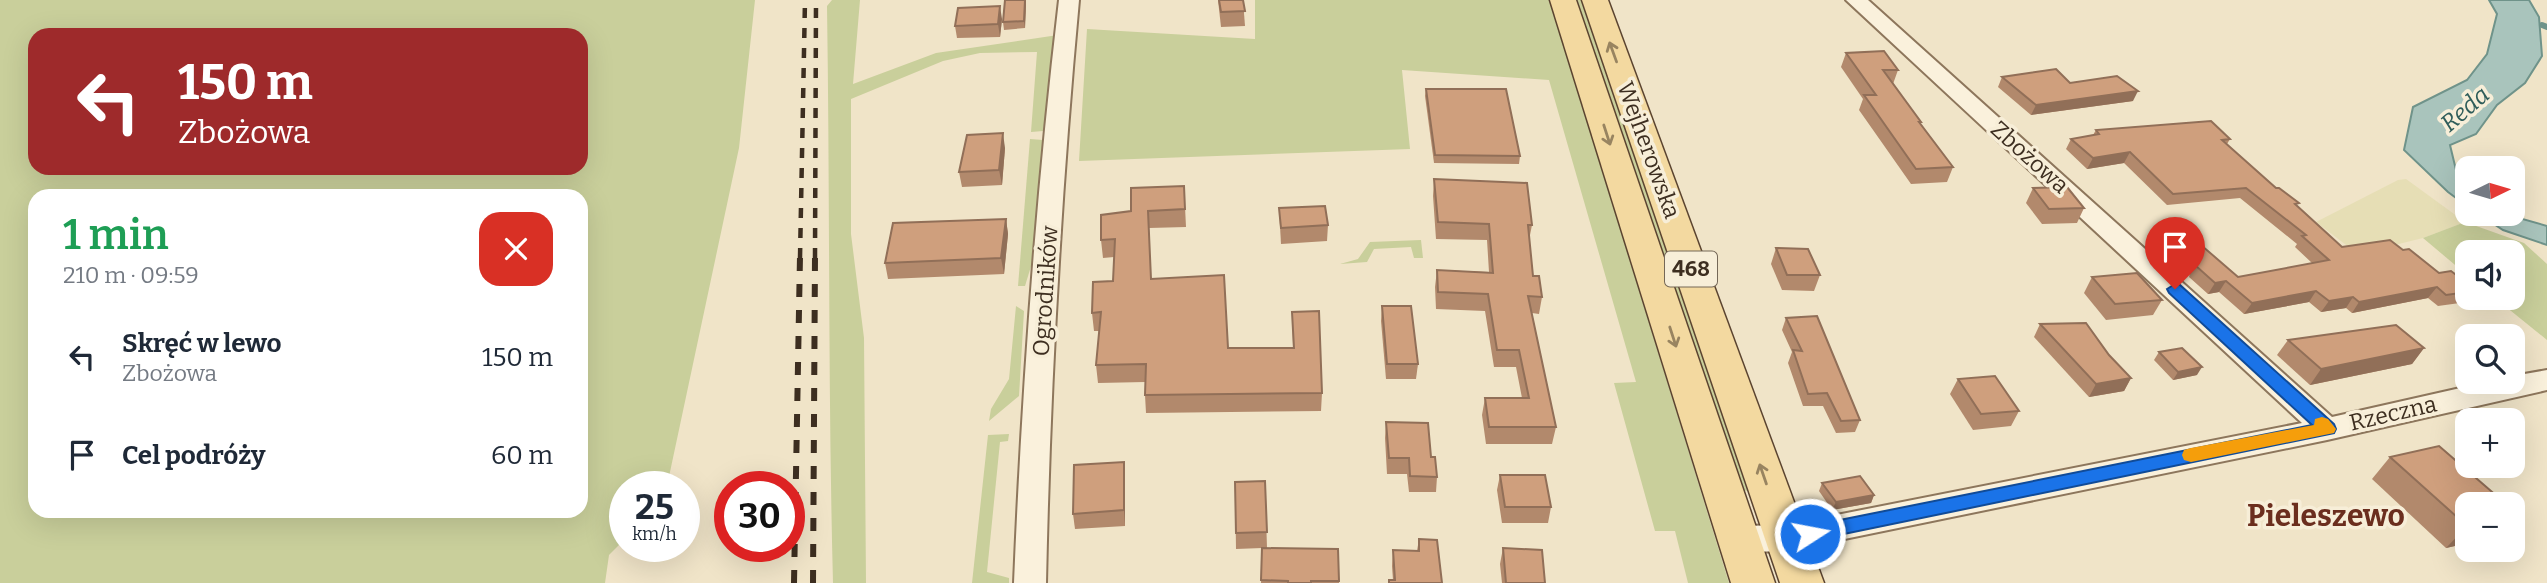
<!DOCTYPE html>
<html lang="pl">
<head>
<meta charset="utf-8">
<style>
	:root { --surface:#fff; --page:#f6f6f7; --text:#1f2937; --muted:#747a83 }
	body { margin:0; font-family:Bitter,serif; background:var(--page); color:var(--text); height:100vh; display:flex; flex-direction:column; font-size:26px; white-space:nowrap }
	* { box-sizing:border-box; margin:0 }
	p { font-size:23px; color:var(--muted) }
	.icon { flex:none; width:38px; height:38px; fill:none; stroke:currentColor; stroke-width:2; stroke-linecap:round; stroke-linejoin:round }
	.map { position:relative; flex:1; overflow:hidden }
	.drawer { position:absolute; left:28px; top:189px; width:560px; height:329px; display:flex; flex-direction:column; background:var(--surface); border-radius:21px; box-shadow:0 7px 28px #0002 }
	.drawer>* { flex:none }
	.guide { position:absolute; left:28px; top:28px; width:560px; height:147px; border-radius:21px; box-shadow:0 7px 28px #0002; background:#9e2a2b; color:#fff; overflow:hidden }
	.needle { width:46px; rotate:85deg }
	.controls { position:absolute; left:2455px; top:156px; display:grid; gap:14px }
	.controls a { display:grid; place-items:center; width:70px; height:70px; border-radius:14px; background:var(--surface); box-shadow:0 7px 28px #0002; font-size:35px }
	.speed { position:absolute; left:609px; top:471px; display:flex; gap:14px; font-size:35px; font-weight:700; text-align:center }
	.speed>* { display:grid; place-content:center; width:91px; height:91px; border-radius:50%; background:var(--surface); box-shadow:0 7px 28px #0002; line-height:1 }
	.speed small { font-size:18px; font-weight:400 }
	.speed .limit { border:10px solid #d22; background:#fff; color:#111 }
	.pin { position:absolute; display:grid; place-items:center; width:60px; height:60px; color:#fff; margin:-72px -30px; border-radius:50% 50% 50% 0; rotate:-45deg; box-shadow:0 0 7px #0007 }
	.pin .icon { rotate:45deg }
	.me { position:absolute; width:77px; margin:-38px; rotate:79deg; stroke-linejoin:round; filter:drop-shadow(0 0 5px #0008) }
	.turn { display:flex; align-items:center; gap:24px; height:147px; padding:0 35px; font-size:32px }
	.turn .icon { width:91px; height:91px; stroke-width:2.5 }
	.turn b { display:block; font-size:49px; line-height:60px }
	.round { display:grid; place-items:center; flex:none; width:74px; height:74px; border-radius:21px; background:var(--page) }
	.headline { display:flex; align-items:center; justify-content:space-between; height:119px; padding:0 35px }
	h1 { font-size:42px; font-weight:600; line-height:52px; color:#1e9e55 }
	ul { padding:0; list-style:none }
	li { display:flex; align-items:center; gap:21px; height:98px; padding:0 35px }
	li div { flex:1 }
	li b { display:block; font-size:26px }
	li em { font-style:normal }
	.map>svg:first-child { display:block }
	.farmland { fill:#e6deb5 }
	.green { fill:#c9cf9b; fill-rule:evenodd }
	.water { fill:#a9c4bc; stroke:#6f938a; stroke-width:2 }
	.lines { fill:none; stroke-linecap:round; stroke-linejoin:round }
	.stream { stroke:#6f938a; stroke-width:6 }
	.minor-casing { stroke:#8d765c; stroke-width:4 }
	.major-casing { stroke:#5b4430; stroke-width:3 }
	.minor { fill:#faf1dc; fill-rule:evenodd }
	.major { fill:#f3d9a0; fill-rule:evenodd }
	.rail-far1 { stroke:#3d2e20; stroke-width:4.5; stroke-dasharray:10 10; stroke-linecap:butt }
	.rail { stroke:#3d2e20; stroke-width:6; stroke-dasharray:13 13; stroke-linecap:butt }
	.wall { fill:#b2896c }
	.shaded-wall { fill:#916f58 }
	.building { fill:#cf9f7d; stroke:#916f58; stroke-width:2 }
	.oneway { stroke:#988460 }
	.route { fill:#1a73e8; stroke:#114b97; stroke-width:2 }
	.slow { fill:#f59e0b }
	.labels { text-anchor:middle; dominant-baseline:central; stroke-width:7; stroke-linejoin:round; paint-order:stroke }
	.shield { fill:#f7eed8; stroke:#756857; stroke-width:2 }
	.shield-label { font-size:21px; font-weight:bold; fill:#3d2e20 }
	.street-label { font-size:23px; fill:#3d2e20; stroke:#f7eed8 }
	.water-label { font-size:24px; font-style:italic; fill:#2f5d5a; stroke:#f7eed8 }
	.district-label { font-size:30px; font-weight:bold; fill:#6b2e1e; stroke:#f7eed8 }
</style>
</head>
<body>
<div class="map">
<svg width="2547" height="583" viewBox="0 0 2547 583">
	<rect width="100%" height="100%" fill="#f0e4c8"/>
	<!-- farmland -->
	<polygon class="farmland" points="2406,179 2465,222 2423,238 2358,254 2316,222 2398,180"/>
	<!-- green -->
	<g class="green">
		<path d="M 0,0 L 755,0 L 739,148 L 667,486 L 625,486 L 625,539 L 609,555 L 605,583 L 0,583 ZM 35,35 L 581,35 L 581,168 L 35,168 ZM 581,196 L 581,511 L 35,511 L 35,196 Z"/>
		<path d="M 832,0 L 860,0 L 853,84 L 936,53 L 1058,35 L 1043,131 L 1031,132 L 1037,52 L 980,53 L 943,61 L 851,99 L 851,234 L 864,338 L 866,583 L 833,583 C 828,391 830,199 827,6 Z"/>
		<polygon points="1255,0 1550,0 1729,583 1688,583 1675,531 1655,531 1614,383 1636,382 1549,80 1402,70 1410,149 1079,161 1087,29 1255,39"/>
		<polygon points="1575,0 1583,0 1751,492 1743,490"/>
		<polygon points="1030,139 1043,140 1032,263 1025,286 1018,286"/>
		<polygon points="2465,222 2524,243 2547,264 2547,340 2495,298 2513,298 2513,252 2468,252 2467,275 2423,238"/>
		<polygon points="1421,240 1423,258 1414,258 1411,247 1374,249 1367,262 1340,264 1358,259 1370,242"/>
		<polygon points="1016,306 1024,311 1019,396 989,421 991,409 1009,379"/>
		<polygon points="1009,434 1008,441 1000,442 987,572 1009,578 1009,583 972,583 988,435"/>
	</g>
	<!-- water -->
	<g class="water">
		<polygon points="2489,0 2529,0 2539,17 2542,56 2525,83 2497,105 2476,134 2450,145 2456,170 2467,181 2467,206 2448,192 2404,150 2413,107 2467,80 2487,54 2497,14"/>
		<polygon points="2479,214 2505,214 2547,226 2547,245 2503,230"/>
	</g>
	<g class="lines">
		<!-- stream -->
		<polyline class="stream" points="2542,25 2547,27"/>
		<!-- minor casing -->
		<g class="minor-casing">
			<g id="minor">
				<path d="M 1059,0 L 1079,0 C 1061,194 1050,388 1046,583 L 1014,583 C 1022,388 1036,194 1059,0 Z"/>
				<polygon points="1846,0 1868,0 2332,417 2487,382 2513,382 2513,376 2547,370 2547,390 2327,440 1786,551 1739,552 1728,548 1723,539 1728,530 1739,526 1786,525 2302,423"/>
			</g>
		</g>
		<!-- major casing -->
		<g class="major-casing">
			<g id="major">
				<polygon points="1550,0 1576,0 1775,583 1731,583"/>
				<polygon points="1582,0 1608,0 1824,583 1780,583"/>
			</g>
		</g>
		<!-- minor -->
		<use href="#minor" class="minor"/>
		<!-- major -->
		<use href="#major" class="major"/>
		<!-- rail-far1 -->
		<g class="rail-far1">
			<polyline points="800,258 805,0"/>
			<polyline points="815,258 816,0"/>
		</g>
		<!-- rail -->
		<g class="rail">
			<polyline points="794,583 800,256"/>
			<polyline points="813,583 815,256"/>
		</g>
	</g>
	<!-- wall -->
	<g class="wall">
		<polygon points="1026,0 1025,28 1004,30 1003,22"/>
		<polygon points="1218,0 1243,0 1245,26 1221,27"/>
		<polygon points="1002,19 1000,37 957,38 955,26"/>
		<polygon points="1846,53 1898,70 1893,84 1921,122 1921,124 1953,167 1947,182 1911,184 1859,110 1863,99 1841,67"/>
		<polygon points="2002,77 2070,83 2133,101 2031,115 1998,87"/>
		<polygon points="1426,89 1520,156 1519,164 1434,163 1425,96"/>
		<polygon points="2096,130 2230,139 2227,144 2342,247 2403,250 2439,273 2468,284 2468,298 2470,298 2467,302 2438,306 2428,298 2352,313 2346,308 2321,312 2309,302 2244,314 2219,292 2208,294 2189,277 2194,256 2201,245 2238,277 2312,263 2295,247 2297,244 2240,198 2167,205 2124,163 2087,169 2066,149 2071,139 2093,135"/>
		<polygon points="1005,148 1002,185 962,187 959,172"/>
		<polygon points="1434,179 1532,225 1529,240 1533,276 1542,297 1539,314 1532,313 1556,427 1552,444 1486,444 1482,415 1485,398 1522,398 1516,367 1494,367 1485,311 1436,309 1435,287 1437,270 1489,272 1487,240 1436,239 1433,196"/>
		<polygon points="1184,186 1186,227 1149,228 1151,279 1228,348 1293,348 1292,312 1322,393 1321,411 1146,413 1145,395 1145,382 1098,383 1096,365 1099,331 1094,331 1092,313 1113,281 1114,257 1103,258 1101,240 1131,211"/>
		<polygon points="2033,188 2084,208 2077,223 2042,224 2026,203"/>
		<polygon points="1279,208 1328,225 1327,241 1281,244"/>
		<polygon points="1006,219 1008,234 1004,274 888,279 885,263"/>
		<polygon points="1776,248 1820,275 1814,291 1782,290 1771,264"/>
		<polygon points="2092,277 2162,300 2153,315 2106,320 2084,293"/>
		<polygon points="1382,306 1418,364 1416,379 1386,379 1381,321"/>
		<polygon points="1786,318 1860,420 1855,432 1836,433 1823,406 1803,406 1788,363 1792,352 1782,330"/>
		<polygon points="2040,324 2109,355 2131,378 2124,391 2089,397 2034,337"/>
		<polygon points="2288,340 2424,348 2412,364 2310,385 2277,355"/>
		<polygon points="2159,352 2197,375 2173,380 2154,360"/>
		<polygon points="1958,379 2019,411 2011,426 1973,430 1950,394"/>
		<polygon points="1386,422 1431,457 1437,477 1436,492 1409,492 1407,474 1387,474 1385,438"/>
		<polygon points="2390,457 2468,504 2468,543 2446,548 2372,479"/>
		<polygon points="1500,475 1551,507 1548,523 1502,523 1497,490"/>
		<polygon points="1125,478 1125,526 1075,529 1073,514"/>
		<polygon points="1265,481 1267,548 1338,549 1339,583 1261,583 1262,548 1236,549 1235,482"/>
		<polygon points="1822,483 1874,495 1871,503 1832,510 1819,491"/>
		<polygon points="1419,539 1442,583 1393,580 1392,566 1393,550 1417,551"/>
		<polygon points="1503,548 1545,583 1502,583 1500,564"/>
	</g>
	<!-- shaded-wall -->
	<g class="shaded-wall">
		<polygon points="1025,0 1026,0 1025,28 1024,21"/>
		<polygon points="1000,6 1002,19 1000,37 998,24"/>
		<polygon points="2138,91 2133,101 2031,115 2036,105"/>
		<polygon points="1003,133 1005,148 1002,185 999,170"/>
		<polygon points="2130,152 2124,163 2087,169 2093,158"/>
		<polygon points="1006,219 1008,234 1004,274 1001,258"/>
		<polygon points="2226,281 2219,292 2208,294 2215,283"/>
		<polygon points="2437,287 2428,298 2352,313 2359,302"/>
		<polygon points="2316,291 2309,302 2244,314 2252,303"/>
		<polygon points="2353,297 2346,308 2321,312 2329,301"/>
		<polygon points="2424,348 2412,364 2310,385 2321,369"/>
		<polygon points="2202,367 2197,375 2173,380 2178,372"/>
		<polygon points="2131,378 2124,391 2089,397 2096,384"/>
		<polygon points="1124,462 1125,478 1125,526 1124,510"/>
		<polygon points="1874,495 1871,503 1832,510 1836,502"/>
		<polygon points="2467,526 2468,526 2468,543 2446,548"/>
	</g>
	<!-- building -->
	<g class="building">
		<polygon points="1005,0 1025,0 1024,21 1003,22"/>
		<polygon points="1219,0 1243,0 1245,11 1221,12"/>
		<polygon points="1000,6 998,24 955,26 958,8"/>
		<polygon points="1884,51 1898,70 1883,70 1921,122 1919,122 1953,167 1916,169 1864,95 1876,95 1846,53"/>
		<polygon points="2056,69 2070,83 2117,76 2138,91 2036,105 2002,77"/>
		<polygon points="1426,89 1506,89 1520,156 1435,155"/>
		<polygon points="2211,121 2230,139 2222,140 2276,188 2279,188 2299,203 2295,204 2342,247 2390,240 2403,250 2409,249 2439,273 2451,271 2468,284 2468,292 2446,295 2437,287 2359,302 2353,297 2329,301 2316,291 2252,303 2226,281 2215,283 2196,266 2201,245 2238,277 2329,260 2302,236 2306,235 2246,188 2173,194 2130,152 2093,158 2071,139 2099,134 2096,130"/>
		<polygon points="1003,133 999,170 959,172 967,135"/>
		<polygon points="1434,179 1527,183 1532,225 1528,225 1533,276 1539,276 1542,297 1528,296 1556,427 1489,427 1485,398 1529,398 1519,350 1497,350 1488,294 1438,292 1437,270 1493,273 1489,224 1438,222"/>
		<polygon points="1184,186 1185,209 1148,211 1151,279 1224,275 1228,348 1294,348 1292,312 1319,311 1322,393 1145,395 1146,364 1096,365 1101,312 1092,313 1093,282 1113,281 1115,239 1101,240 1101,215 1131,211 1131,188"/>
		<polygon points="2067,187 2084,208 2049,209 2033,188"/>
		<polygon points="1325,206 1328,225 1281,228 1279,208"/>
		<polygon points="1006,219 1001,258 885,263 893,223"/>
		<polygon points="1776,248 1808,249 1820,275 1787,275"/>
		<polygon points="2137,273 2162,300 2115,304 2092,277"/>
		<polygon points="1382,306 1411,306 1418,364 1387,364"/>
		<polygon points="1817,316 1860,420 1841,421 1827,393 1808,394 1793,350 1802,351 1786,318"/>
		<polygon points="2086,323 2109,355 2131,378 2096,384 2040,324"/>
		<polygon points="2396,325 2424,348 2321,369 2288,340"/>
		<polygon points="2182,348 2202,367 2178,372 2159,352"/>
		<polygon points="1995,376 2019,411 1981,414 1958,379"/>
		<polygon points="1386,422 1428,423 1431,457 1435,457 1437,477 1410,476 1409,458 1389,458"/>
		<polygon points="2439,446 2506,504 2468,504 2468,526 2467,526 2390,457"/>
		<polygon points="1124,462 1124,510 1073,514 1074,465"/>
		<polygon points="1500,475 1545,475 1551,507 1505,507"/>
		<polygon points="1860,476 1874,495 1836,502 1822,483"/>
		<polygon points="1265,481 1267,532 1236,533 1235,482"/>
		<polygon points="1419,539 1437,540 1442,583 1389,583 1389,580 1395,580 1393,550 1419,551"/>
		<polygon points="1262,548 1338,549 1339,581 1311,581 1311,583 1288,583 1288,581 1261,580"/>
		<polygon points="1503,548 1542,550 1545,583 1506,583"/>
	</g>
	<!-- one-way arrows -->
	<defs><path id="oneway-shaft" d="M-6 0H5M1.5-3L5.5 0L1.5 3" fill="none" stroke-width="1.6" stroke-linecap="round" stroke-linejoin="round" transform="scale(1.75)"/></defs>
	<g class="oneway">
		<use href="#oneway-shaft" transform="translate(1613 52) rotate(-110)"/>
		<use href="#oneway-shaft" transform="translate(1607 135) rotate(72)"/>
		<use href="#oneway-shaft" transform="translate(1673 337) rotate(72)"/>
		<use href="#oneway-shaft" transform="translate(1763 474) rotate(-109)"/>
	</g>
	<!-- route -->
	<polygon class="route" points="2175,284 2180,285 2334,424 2336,429 2334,433 1810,541 1803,539 1800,534 1803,528 1810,526 2312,425 2169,293 2167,289"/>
	<!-- slow -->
	<polygon class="slow" points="2322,417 2328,419 2336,429 2334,433 2191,462 2184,460 2182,455 2184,450 2191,448 2314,425 2315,419"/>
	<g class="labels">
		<!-- shield labels -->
		<rect class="shield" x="1665" y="251.5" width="52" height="35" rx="5"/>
		<g class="shield-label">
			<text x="1691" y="269">468</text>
		</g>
		<!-- street labels -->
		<g class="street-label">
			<text transform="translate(1649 150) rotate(70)">Wejherowska</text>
			<text transform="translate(2030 157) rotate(42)">Zbożowa</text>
			<text transform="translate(1045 291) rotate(-86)">Ogrodników</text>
			<text transform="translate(2393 413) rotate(-13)">Rzeczna</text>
		</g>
		<!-- water labels -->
		<g class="water-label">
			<text transform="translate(2465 109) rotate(-41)">Reda</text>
		</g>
		<!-- district labels -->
		<g class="district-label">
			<text x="2326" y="516">Pieleszewo</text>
		</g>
	</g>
</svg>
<div class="controls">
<a><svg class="needle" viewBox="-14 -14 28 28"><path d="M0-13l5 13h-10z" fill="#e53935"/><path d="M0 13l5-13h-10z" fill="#747a83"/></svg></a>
<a><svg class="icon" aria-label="sound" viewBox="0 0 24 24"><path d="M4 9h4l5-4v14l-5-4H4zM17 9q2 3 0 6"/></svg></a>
<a><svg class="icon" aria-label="search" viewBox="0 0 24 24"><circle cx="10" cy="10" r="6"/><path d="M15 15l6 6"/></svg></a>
<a>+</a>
<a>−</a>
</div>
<div class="speed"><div>25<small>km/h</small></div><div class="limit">30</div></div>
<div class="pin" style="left:2175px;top:289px;background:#d93025"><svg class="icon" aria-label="arrive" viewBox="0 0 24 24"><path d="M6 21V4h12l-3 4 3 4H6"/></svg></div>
<svg class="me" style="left:1810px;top:534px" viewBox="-20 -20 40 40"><circle r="17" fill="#1a73e8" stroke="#fff" stroke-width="3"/><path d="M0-11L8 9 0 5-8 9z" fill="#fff"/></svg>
<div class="guide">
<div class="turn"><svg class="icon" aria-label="left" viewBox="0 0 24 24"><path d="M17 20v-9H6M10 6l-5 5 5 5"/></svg><div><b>150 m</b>Zbożowa</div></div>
</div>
<section class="drawer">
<div class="headline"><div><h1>1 min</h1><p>210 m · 09:59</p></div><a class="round" style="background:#d93025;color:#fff"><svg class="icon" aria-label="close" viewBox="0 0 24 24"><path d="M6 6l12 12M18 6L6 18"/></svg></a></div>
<ul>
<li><svg class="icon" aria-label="left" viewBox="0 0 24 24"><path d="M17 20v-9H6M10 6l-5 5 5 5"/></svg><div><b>Skręć w lewo</b><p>Zbożowa</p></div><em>150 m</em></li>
<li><svg class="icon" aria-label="arrive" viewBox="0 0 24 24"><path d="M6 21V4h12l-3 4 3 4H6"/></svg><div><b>Cel podróży</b></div><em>60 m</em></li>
</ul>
</section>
</div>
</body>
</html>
